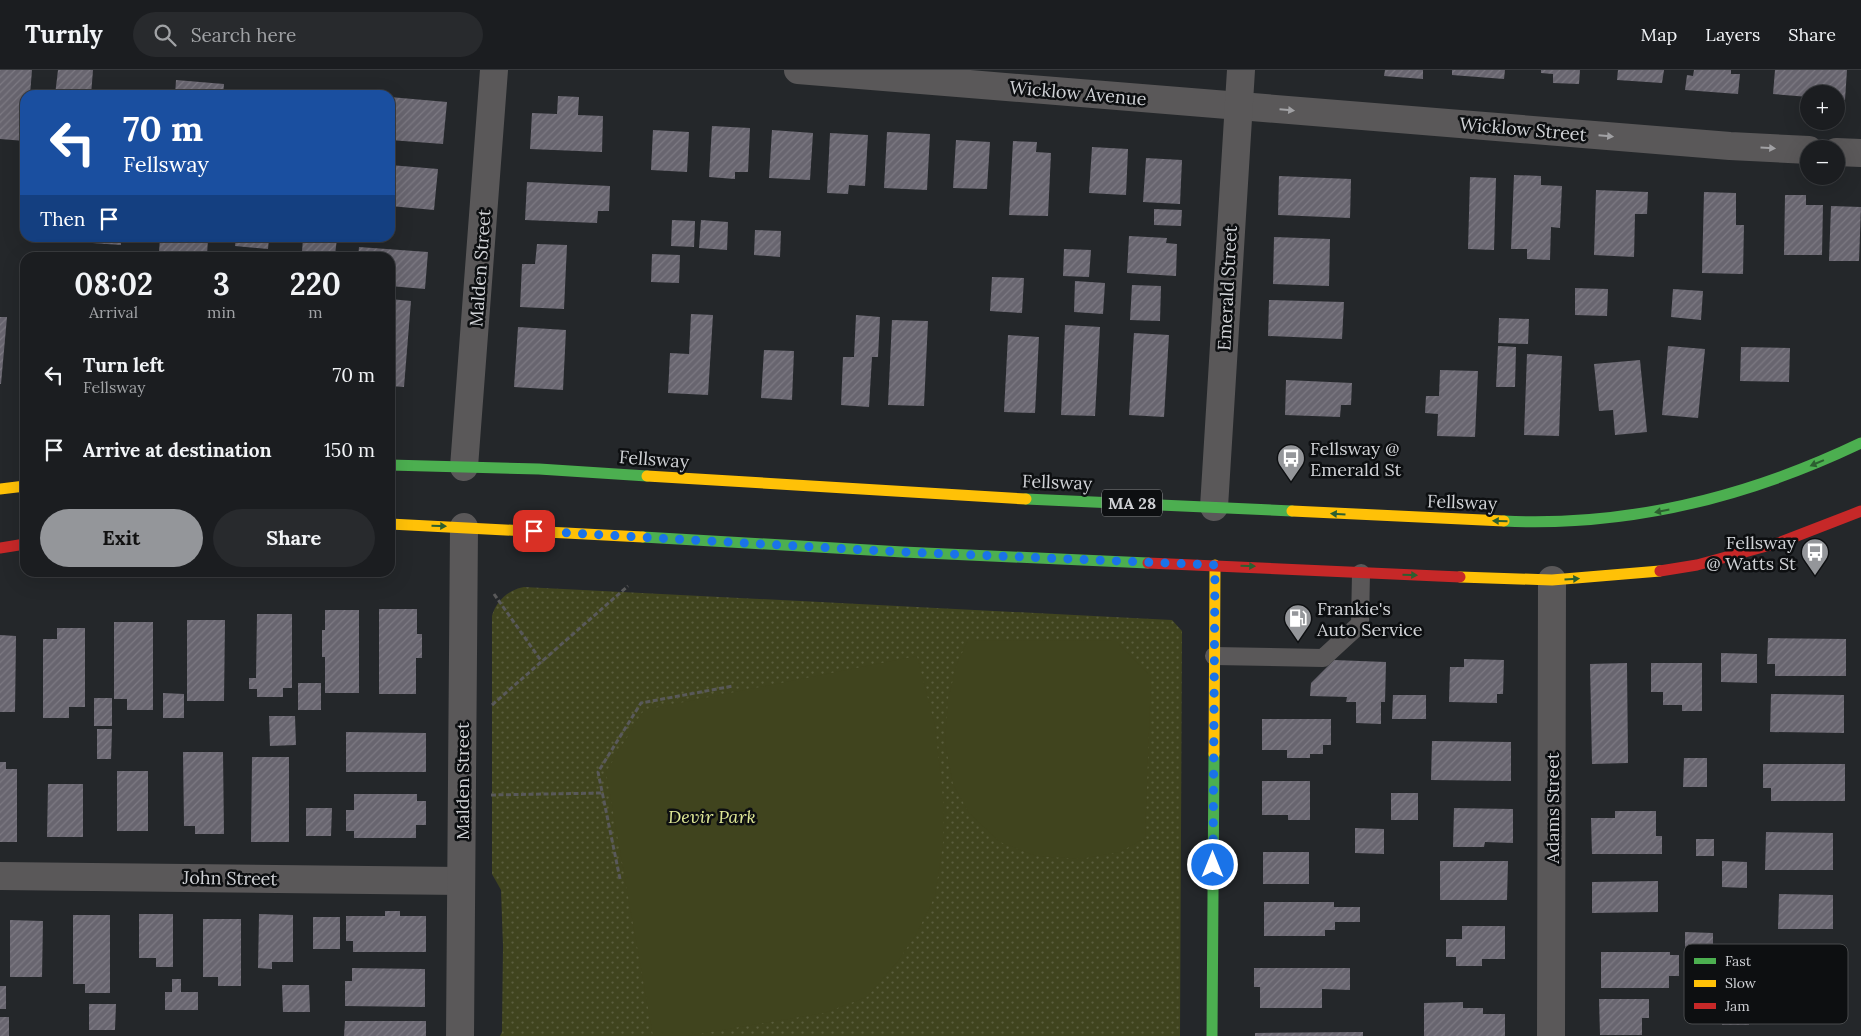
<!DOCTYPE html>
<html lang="en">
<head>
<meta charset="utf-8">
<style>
	:root { --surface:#1b1d20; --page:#282a2d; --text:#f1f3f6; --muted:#a0a2a5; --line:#393b3e; --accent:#94969a }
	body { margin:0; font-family:Lora,serif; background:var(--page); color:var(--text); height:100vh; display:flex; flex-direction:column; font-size:19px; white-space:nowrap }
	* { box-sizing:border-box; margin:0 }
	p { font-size:16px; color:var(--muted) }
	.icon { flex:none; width:28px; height:28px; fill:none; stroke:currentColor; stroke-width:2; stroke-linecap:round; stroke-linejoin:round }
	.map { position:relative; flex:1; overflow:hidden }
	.panel { position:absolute; left:20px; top:182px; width:375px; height:325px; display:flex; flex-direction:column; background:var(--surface); border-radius:15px; box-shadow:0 5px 20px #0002,0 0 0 1px var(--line) }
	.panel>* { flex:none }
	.banner { position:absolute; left:20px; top:20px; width:375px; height:152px; border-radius:15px; box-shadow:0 5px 20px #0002,0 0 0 1px var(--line); background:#1a4fa0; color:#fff; overflow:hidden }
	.fabs { position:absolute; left:1800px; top:15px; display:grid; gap:10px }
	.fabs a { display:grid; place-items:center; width:45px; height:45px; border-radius:50%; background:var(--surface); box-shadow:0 5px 20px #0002,0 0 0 1px var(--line); font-size:25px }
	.pin { position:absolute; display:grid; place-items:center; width:42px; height:42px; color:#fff; margin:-21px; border-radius:10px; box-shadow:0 2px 8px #0006 }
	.me { position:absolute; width:55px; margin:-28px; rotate:0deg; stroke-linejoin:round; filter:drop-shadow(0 0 4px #0008) }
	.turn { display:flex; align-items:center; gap:18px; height:105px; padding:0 20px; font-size:22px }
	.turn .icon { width:65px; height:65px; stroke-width:2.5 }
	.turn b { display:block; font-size:35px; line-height:42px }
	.then { display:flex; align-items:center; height:48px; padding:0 20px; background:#0003; gap:10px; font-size:19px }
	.eta { display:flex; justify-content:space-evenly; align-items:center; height:85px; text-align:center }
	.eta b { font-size:30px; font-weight:700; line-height:35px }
	.action { display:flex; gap:10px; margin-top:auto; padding:10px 20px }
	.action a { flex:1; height:58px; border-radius:30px; background:var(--accent); color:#111; font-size:20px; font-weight:700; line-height:58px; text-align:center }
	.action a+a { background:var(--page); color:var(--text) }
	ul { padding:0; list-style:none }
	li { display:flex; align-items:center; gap:15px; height:75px; padding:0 20px }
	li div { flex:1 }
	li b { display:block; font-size:19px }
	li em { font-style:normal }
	header { display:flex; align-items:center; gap:30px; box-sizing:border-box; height:70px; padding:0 25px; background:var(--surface); border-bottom:1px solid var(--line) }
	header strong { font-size:24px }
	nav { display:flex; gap:28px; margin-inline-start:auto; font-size:18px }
	.search { width:350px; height:45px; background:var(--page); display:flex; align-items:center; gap:12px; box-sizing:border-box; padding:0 18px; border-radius:28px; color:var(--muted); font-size:19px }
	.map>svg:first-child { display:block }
	.grass { fill:url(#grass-dots) }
	.garden { fill:#40441e }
	.building { fill:url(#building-hatch) }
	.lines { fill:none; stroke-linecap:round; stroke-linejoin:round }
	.path { stroke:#59595a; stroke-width:3; stroke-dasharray:5 2.5; stroke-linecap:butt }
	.lane { stroke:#5a5859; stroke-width:18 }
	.street { stroke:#5a5859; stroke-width:28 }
	.fast { stroke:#4caf50; stroke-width:11 }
	.slow { stroke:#ffc107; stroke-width:11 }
	.jam { stroke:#c62828; stroke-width:11 }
	.oneway { fill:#a1a1a4 }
	.oneway2 { fill:#2c5f30 }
	.route { stroke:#1a73e8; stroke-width:9; stroke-dasharray:0 16.2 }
	.labels { text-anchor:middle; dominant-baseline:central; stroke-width:5; stroke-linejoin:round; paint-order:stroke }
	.shield { fill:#0d0f11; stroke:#96989b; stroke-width:1 }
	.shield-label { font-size:16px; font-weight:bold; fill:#d0d2d6 }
	.street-label { font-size:18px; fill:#d0d2d6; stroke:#0d0f11 }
	.poi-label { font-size:18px; fill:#d0d2d6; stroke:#0d0f11; text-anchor:start }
	.park-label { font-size:18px; font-style:italic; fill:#dfe896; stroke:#0d0f11 }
	.key { fill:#0d0f11; stroke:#484a4c; stroke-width:1 }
	.key-label { font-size:14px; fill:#d0d2d6 }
</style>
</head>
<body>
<header>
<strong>Turnly</strong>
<div class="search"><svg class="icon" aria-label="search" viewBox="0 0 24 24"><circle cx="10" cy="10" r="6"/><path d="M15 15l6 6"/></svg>Search here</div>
<nav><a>Map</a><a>Layers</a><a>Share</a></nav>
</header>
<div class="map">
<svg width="1861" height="966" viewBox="0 0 1861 966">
	<defs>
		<pattern id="grass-dots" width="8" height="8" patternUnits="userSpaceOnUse" patternTransform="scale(1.25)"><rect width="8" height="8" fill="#40441e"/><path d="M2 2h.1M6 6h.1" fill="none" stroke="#5b5e3e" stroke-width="1.8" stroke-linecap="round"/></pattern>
		<pattern id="building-hatch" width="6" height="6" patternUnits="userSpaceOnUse" patternTransform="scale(1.25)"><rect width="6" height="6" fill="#68656f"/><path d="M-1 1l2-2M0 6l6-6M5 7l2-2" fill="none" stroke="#7d7a83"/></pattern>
	</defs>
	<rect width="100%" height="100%" fill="#24272a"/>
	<!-- grass -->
	<path class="grass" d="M 524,517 L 1172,550 L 1182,561 L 1180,966 L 500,966 L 502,962 L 503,876 L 501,820 L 492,804 L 492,546 C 496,531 508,520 524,517 Z"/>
	<!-- garden -->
	<g class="garden">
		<polygon points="968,570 1116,571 1151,607 1145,768 1120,782 1080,789 1036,786 1000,772 969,743 953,714 945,673 948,629 957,594"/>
		<polygon points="917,586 935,656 944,737 943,773 935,826 917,863 898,891 867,927 824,943 686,966 653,966 606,702 644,640"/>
	</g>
	<!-- building -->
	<g class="building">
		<polygon points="0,0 32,0 30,25 25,25 25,71 0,69"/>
		<polygon points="58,0 93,0 91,25 55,25"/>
		<polygon points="1385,0 1423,0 1423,9 1384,6"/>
		<polygon points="1452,0 1505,0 1504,9 1452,5"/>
		<polygon points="1541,0 1580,0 1579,14 1553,13 1553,4 1541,3"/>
		<polygon points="1618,0 1664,0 1662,13 1617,10"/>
		<polygon points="1694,0 1731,0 1731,4 1740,4 1738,24 1685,20 1687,5 1693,6"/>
		<polygon points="1775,0 1847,0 1845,30 1836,29 1836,24 1809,24 1809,27 1773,24"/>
		<polygon points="176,10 224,14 223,25 175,25"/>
		<polygon points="558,26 579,27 578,45 603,46 602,82 530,79 532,43 557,44"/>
		<polygon points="390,27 447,32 443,74 390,70"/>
		<polygon points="712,56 750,58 748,102 735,102 735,109 709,107"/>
		<polygon points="653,60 689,62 687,102 651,100"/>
		<polygon points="772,60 813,63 810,110 769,108"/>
		<polygon points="887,62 930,64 927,120 884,118"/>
		<polygon points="830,63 868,65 865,116 849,115 848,124 827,123"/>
		<polygon points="956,70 990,72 987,119 953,118"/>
		<polygon points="1013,71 1037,72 1036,82 1051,83 1048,146 1009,145"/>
		<polygon points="1092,77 1128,79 1126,125 1089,123"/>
		<polygon points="1146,88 1182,90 1180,134 1143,132"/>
		<polygon points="390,95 438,99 434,140 390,136"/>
		<polygon points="1514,105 1541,106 1541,115 1562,116 1560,158 1551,157 1550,190 1527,189 1527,179 1511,179"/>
		<polygon points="1279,106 1351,109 1350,148 1278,145"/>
		<polygon points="1470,107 1496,108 1494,180 1468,179"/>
		<polygon points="527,112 610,116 609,141 598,141 597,153 525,150"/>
		<polygon points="1596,120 1648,122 1647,144 1635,144 1634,187 1594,185"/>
		<polygon points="1704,122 1736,123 1736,155 1744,155 1743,204 1702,203"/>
		<polygon points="1785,125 1806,125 1806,135 1823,135 1822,185 1784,185"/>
		<polygon points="1831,136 1861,137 1859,191 1829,191"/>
		<polygon points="1154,139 1182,140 1181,156 1154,155"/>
		<polygon points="672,150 695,151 694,177 671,176"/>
		<polygon points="701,150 728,152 727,180 699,178"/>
		<polygon points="755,160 781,161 780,187 754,185"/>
		<polygon points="1129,166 1167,168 1166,173 1177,174 1176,206 1127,203"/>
		<polygon points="1274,167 1330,169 1329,216 1273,214"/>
		<polygon points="65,168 121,168 121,175 64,171"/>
		<polygon points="160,168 208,168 207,186 159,182"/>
		<polygon points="236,168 269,168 268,179 235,176"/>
		<polygon points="303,168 337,168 335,185 302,182"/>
		<polygon points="537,174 567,175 564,239 520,237 522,194 535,194"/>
		<polygon points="359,177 428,182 425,219 390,216 390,188 358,188"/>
		<polygon points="1064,179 1091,180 1089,207 1063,206"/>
		<polygon points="652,184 680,185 679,213 651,212"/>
		<polygon points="992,207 1024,208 1022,243 990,241"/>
		<polygon points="1075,211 1105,213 1103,244 1074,242"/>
		<polygon points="1132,215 1161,216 1160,251 1130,250"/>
		<polygon points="1575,218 1608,219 1607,246 1575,245"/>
		<polygon points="1673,219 1703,221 1701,250 1671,247"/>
		<polygon points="390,229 411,231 404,317 390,316"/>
		<polygon points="1269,230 1344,232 1342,269 1268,266"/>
		<polygon points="691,244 713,245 708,325 668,323 670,283 689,284"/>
		<polygon points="856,245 880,247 878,287 872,287 869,337 841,335 843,287 854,287"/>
		<polygon points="0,247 7,247 1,314 0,314"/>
		<polygon points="1499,248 1529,249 1528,274 1498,273"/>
		<polygon points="892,250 928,251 924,336 888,335"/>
		<polygon points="1065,255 1100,257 1095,346 1061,345"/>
		<polygon points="518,257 566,260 563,320 514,317"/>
		<polygon points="1134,263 1169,265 1164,347 1129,345"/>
		<polygon points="1008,265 1039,267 1035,343 1004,342"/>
		<polygon points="1498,276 1516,277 1515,317 1496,317"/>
		<polygon points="1668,276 1705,279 1698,348 1662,345"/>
		<polygon points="1741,277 1790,278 1789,312 1740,311"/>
		<polygon points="764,280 794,281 792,330 761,328"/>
		<polygon points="1527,284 1562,286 1559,366 1524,365"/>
		<polygon points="1640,290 1647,362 1615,365 1613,340 1599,341 1594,294"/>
		<polygon points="1440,300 1478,301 1475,367 1437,366 1438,344 1425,343 1426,326 1439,326"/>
		<polygon points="1286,310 1352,313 1351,335 1341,335 1340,347 1285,345"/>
		<polygon points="379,539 417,539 417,564 422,564 422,588 416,588 416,624 379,624"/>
		<polygon points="325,540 359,540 359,623 325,623 325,587 322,587 322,560 325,560"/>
		<polygon points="257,544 292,544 292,618 283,618 283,627 257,627 257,619 249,619 249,608 256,608"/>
		<polygon points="187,550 225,550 224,631 187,631"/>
		<polygon points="114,552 153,552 153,640 127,640 127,629 114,629"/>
		<polygon points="57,558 85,558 85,637 69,637 69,648 43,648 43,569 57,569"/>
		<polygon points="0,565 16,566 15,642 0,642"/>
		<polygon points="1768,568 1846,569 1846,606 1775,606 1775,594 1767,594"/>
		<polygon points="1721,583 1757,584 1757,613 1721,612"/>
		<polygon points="1464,589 1504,590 1503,624 1497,624 1497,633 1449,632 1450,597 1464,597"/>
		<polygon points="1334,590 1386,592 1385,632 1381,632 1381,654 1356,653 1356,632 1346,632 1347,627 1310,626 1311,613"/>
		<polygon points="1627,593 1628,693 1592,694 1590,594"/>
		<polygon points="1651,593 1702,593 1702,641 1682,641 1682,635 1663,635 1663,622 1651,622"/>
		<rect x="298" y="613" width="23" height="27"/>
		<polygon points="163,623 184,624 184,648 163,648"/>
		<polygon points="1771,624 1844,625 1844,663 1770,662"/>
		<polygon points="1393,625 1426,625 1426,649 1392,649"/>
		<rect x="94" y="628" width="18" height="28"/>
		<polygon points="269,646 295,646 296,675 270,676"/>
		<polygon points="1262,649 1331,649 1331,675 1323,675 1323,684 1310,684 1310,688 1287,688 1287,680 1262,680"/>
		<polygon points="97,659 112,659 111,689 97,689"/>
		<polygon points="346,662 426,663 426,702 346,702"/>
		<polygon points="1432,671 1511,672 1511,711 1431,710"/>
		<polygon points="183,682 223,682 224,764 195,764 195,756 184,756"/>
		<polygon points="252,687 289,687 289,772 251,772"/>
		<polygon points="1684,688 1707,688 1707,717 1683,717"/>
		<polygon points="0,692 6,692 6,699 17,699 17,772 0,772"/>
		<polygon points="1763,694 1845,694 1845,731 1771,731 1771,718 1763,718"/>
		<rect x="117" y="701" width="31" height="60"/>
		<polygon points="1262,711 1310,711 1310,750 1288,750 1288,745 1262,745"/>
		<polygon points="48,714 83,714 83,767 47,767"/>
		<rect x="1391" y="723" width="27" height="27"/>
		<polygon points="354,724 417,724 417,731 426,731 426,755 416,755 416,768 354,768 354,761 346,761 346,740 354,740"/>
		<polygon points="306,738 332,738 331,766 306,766"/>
		<polygon points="1454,738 1513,739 1513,773 1485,772 1484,777 1453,777"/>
		<polygon points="1615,741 1656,741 1656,766 1662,766 1662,784 1592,784 1591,748 1615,748"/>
		<polygon points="1355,758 1384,759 1384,784 1355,783"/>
		<polygon points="1766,762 1833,763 1833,800 1765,800"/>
		<rect x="1696" y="769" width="18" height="17"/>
		<rect x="1263" y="782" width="46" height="32"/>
		<polygon points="1440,791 1508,791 1507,830 1440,830"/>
		<polygon points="1722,791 1747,792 1747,818 1722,817"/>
		<polygon points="1658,811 1658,842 1592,843 1592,812"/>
		<polygon points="1779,824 1833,825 1833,859 1778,859"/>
		<polygon points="1264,832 1334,832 1334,837 1360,837 1360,852 1335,852 1335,860 1325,860 1325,866 1264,866"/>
		<polygon points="385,841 400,841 400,846 426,846 426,882 353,882 353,871 346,871 346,846 385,846"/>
		<polygon points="139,844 173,844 173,897 156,897 156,888 139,888"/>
		<polygon points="259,844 293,845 293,892 272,892 272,899 258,898"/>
		<polygon points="73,845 110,845 110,923 85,923 85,914 73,914"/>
		<rect x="313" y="847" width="27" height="32"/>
		<polygon points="203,849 241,849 241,916 218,916 218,907 203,907"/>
		<polygon points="10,850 43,851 42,907 10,907"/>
		<polygon points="1462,856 1505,856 1505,889 1482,889 1482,896 1456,896 1456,887 1446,887 1446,869 1462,869"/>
		<polygon points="1685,862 1713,863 1713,888 1685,888"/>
		<polygon points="1601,882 1670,882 1670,885 1679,885 1679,906 1669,906 1669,918 1601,918"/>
		<polygon points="352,898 425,899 425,937 345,936 345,911 352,911"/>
		<polygon points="1254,898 1350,898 1350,920 1322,919 1322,938 1260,938 1260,917 1254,917"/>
		<polygon points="172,909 181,909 181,922 198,922 198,940 165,940 165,922 172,922"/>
		<polygon points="282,915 309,915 310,942 283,942"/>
		<rect x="0" y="916" width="6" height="23"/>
		<rect x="1722" y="925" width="27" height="30"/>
		<polygon points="1599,929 1649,929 1649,948 1642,948 1642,965 1600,965"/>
		<polygon points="1463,932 1463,938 1483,938 1483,944 1505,944 1505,966 1424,966 1424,933"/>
		<polygon points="89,934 116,934 115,960 89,960"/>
		<rect x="0" y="947" width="9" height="19"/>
		<polygon points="345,951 426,951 426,966 344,966"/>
		<polygon points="1363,962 1363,966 1255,966 1255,963"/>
	</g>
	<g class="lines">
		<!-- path -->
		<g class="path">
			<polyline points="494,524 542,592"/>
			<polyline points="492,635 628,516"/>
			<polyline points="491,725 602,723"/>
			<polyline points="620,809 598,702 641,633 733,616"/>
		</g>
		<!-- lane -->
		<polyline class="lane" points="1214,586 1323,588 1360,554 1361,503"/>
		<!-- street -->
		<g class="street">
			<polyline points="798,0 1730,76 1809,80"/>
			<polyline points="1836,82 1861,83"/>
			<polyline points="464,397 494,0"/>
			<polyline points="1214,437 1241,0"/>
			<polyline points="0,806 461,811"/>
			<polyline points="460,966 464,457"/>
			<polyline points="1551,966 1552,510"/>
		</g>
		<!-- fast -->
		<g class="fast">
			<polyline points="390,395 539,399 647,406"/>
			<polyline points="1026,429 1292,441"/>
			<path d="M 1504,451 C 1630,457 1748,427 1861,373"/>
			<polyline points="643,467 903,482 1148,493"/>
			<polyline points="1212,966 1214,684"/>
		</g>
		<!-- slow -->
		<g class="slow">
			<polyline points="647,406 1026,429"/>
			<polyline points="0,419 25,416"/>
			<polyline points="1292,441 1504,451"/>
			<polyline points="390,454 643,467"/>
			<polyline points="1460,507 1552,510 1660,501"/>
			<polyline points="1214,684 1215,495"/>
		</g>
		<!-- jam -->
		<g class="jam">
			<polyline points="0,478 25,474"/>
			<polyline points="1148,493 1460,507"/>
			<polyline points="1660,501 1697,495 1781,472 1861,441"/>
		</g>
	</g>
	<!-- one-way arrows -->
	<defs><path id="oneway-solid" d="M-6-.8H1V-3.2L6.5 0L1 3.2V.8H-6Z" transform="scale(1.25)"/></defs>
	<g class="oneway">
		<use href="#oneway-solid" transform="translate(1287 40) rotate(5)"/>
		<use href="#oneway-solid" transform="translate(1606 66) rotate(5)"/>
		<use href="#oneway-solid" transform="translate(1768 78) rotate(3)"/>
	</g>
	<g class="oneway2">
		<use href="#oneway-solid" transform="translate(1817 393) rotate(157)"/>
		<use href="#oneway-solid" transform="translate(1662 441) rotate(169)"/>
		<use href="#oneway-solid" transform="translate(1338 444) rotate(-176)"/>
		<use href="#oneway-solid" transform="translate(1500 451) rotate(-178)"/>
		<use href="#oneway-solid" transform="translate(439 456) rotate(2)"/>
		<use href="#oneway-solid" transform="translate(1248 496) rotate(2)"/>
		<use href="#oneway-solid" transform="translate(1410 505) rotate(2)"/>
		<use href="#oneway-solid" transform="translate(1572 509) rotate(-3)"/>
	</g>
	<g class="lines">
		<!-- route -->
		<polyline class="route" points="534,461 902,482 1215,495 1213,795"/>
	</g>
	<!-- icons -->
	<defs>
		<g id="bus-pin" transform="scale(1.4375)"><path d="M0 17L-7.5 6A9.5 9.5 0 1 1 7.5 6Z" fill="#94969a" stroke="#0d0f11"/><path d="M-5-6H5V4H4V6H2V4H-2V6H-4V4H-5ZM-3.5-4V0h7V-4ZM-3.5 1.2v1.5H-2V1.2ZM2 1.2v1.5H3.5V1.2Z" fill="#fff"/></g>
		<g id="fuel-pin" transform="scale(1.4375)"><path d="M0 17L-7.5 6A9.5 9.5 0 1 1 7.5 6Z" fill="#94969a" stroke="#0d0f11"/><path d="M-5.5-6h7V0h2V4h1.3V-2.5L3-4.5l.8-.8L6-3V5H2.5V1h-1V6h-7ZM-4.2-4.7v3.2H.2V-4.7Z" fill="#fff"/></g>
	</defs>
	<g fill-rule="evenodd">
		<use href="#bus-pin" x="1291" y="388"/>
		<use href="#bus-pin" x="1815" y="482"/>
		<use href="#fuel-pin" x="1298" y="548"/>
	</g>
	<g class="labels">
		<!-- shield labels -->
		<rect class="shield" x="1102" y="419.5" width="60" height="27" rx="4"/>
		<g class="shield-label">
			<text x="1132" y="433">MA 28</text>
		</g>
		<!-- street labels -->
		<g class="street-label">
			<text transform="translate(1078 23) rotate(5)">Wicklow Avenue</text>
			<text transform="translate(1523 59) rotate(5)">Wicklow Street</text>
			<text transform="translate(480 198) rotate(-86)">Malden Street</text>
			<text transform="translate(1227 218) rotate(-87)">Emerald Street</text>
			<text transform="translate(654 389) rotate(4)">Fellsway</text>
			<text transform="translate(1057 412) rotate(2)">Fellsway</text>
			<text transform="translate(1462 432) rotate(2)">Fellsway</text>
			<text transform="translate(462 711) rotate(-90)">Malden Street</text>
			<text transform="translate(1552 738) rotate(-90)">Adams Street</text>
			<text transform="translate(230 808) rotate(1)">John Street</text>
		</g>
		<!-- poi labels -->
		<g class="poi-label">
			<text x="1310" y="378">Fellsway @<tspan x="1310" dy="21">Emerald St</tspan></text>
			<text x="1796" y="472" text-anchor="end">Fellsway<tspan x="1796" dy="21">@ Watts St</tspan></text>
			<text x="1317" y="538">Frankie's<tspan x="1317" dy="21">Auto Service</tspan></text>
		</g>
		<!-- park labels -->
		<g class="park-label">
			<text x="712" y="746">Devir Park</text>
		</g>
	</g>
	<!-- legend -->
	<rect x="1684" y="874" width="164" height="80" rx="8" class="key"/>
	<rect x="1694" y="888" width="22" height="6" fill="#4caf50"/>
	<rect x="1694" y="910" width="22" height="7" fill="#ffc107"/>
	<rect x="1694" y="933" width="22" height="6" fill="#c62828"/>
	<g class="key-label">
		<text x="1725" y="896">Fast</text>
		<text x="1725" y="918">Slow</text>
		<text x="1725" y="941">Jam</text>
	</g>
</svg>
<div class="fabs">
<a>+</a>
<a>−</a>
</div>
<div class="pin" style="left:534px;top:461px;background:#d93025"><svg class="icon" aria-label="arrive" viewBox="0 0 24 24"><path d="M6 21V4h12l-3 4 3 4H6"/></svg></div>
<svg class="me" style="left:1213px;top:795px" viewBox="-20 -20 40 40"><circle r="17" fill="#1a73e8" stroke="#fff" stroke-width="3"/><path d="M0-11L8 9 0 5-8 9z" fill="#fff"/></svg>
<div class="banner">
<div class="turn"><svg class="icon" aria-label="left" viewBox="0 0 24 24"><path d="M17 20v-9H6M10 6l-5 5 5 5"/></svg><div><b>70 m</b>Fellsway</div></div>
<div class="then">Then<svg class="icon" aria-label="arrive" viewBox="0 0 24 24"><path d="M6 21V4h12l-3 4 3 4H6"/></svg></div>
</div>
<section class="panel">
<div class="eta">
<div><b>08:02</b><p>Arrival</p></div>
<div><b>3</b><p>min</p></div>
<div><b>220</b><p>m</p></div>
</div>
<ul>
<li><svg class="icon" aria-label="left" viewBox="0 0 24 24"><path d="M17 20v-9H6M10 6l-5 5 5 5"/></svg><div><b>Turn left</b><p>Fellsway</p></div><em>70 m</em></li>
<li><svg class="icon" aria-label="arrive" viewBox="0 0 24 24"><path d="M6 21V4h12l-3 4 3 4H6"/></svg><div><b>Arrive at destination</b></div><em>150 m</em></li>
</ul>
<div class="action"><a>Exit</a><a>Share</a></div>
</section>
</div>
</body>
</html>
